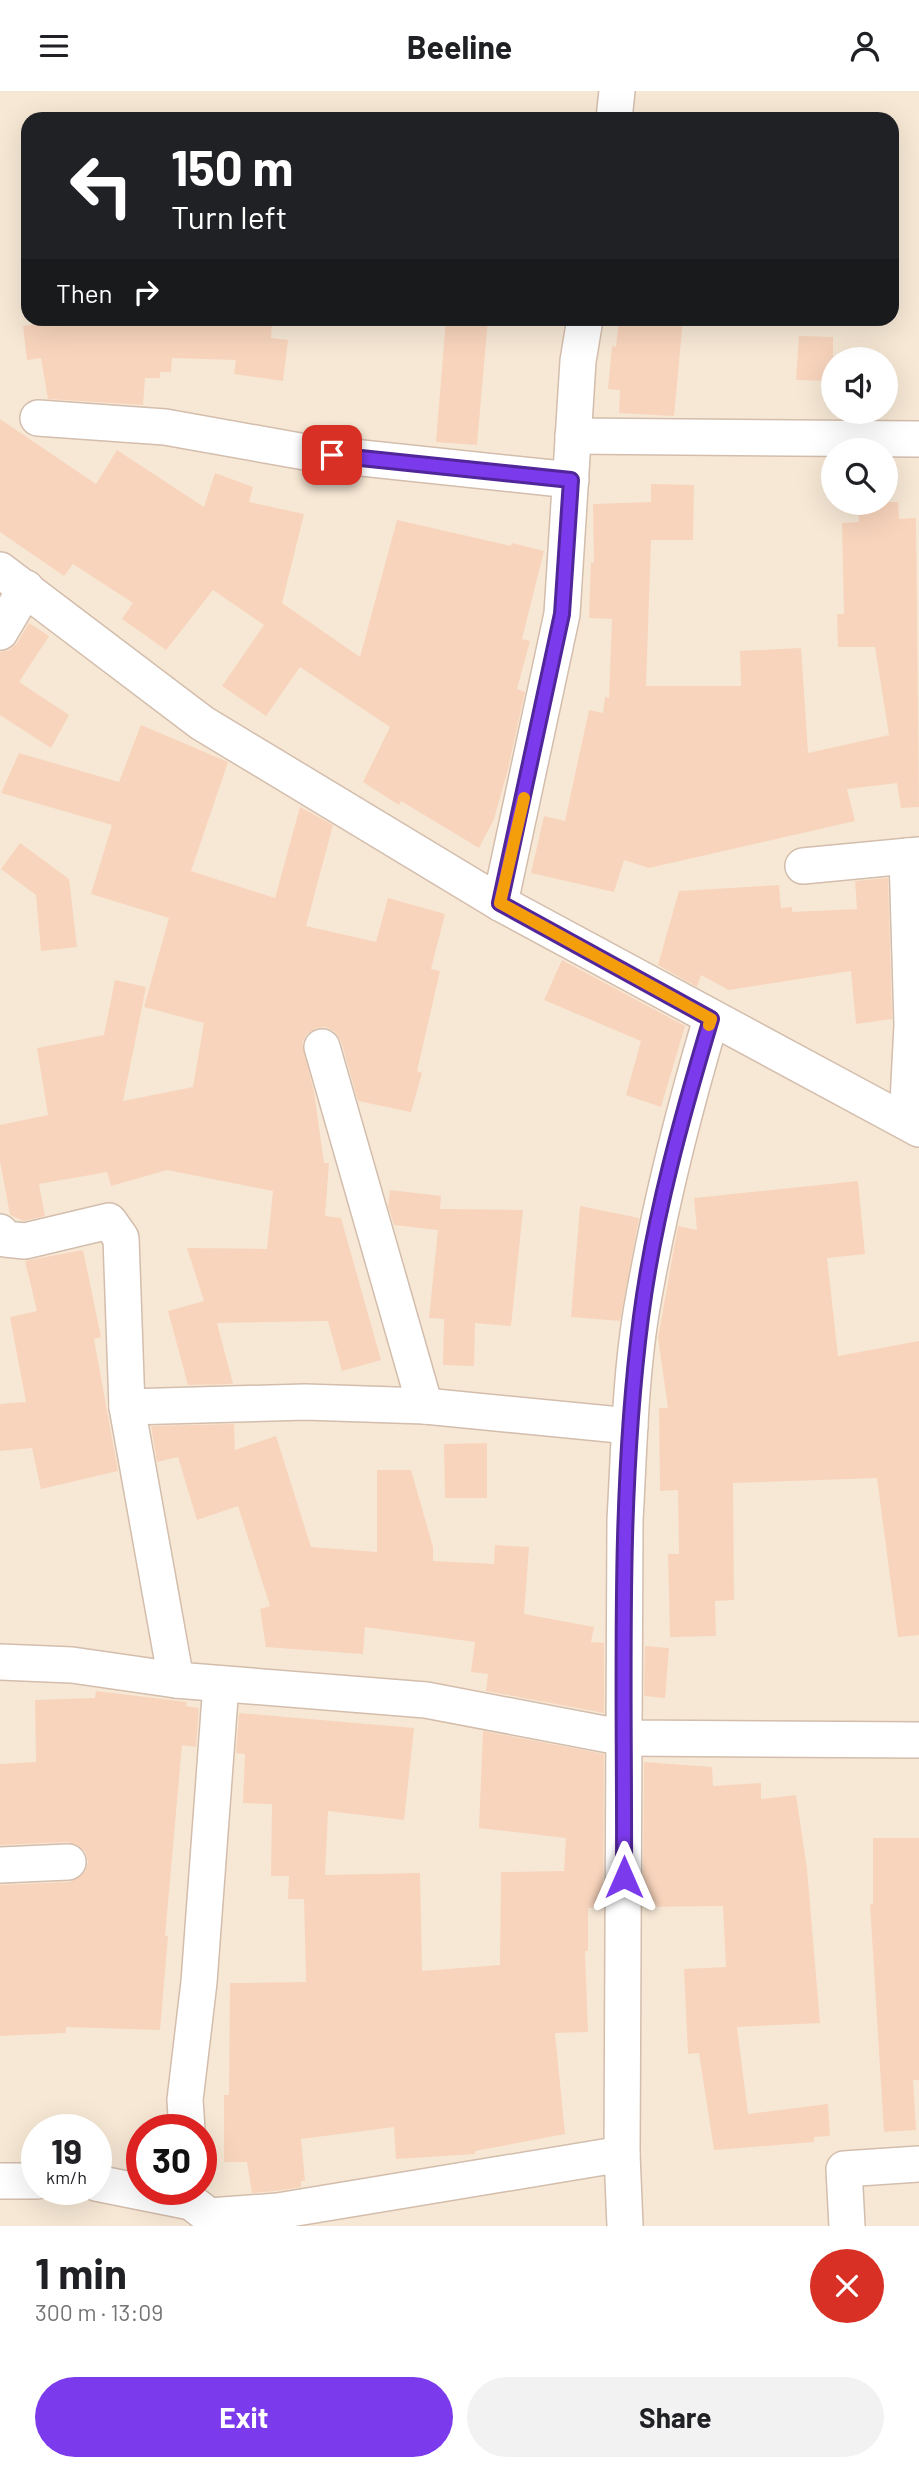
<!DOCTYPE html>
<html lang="en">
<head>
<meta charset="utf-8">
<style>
	:root { --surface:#fff; --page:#f2f2f2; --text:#202124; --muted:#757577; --accent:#7c3aed }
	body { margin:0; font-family:Barlow,sans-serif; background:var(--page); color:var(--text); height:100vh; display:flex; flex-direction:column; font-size:26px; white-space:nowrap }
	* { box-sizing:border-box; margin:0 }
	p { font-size:23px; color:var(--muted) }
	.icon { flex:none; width:38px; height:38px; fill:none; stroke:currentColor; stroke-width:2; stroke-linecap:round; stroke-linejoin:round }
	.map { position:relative; height:2135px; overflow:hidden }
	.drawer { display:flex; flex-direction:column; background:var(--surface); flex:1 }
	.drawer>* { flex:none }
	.guide { position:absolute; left:21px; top:21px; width:878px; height:214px; border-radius:21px; box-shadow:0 7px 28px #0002; background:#202124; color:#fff; overflow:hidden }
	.tools { position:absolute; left:821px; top:256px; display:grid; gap:14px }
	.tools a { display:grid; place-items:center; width:77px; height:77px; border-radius:50%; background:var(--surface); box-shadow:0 7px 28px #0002; font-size:35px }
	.speed { position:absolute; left:21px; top:2023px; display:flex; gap:14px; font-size:35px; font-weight:700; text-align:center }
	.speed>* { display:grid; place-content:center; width:91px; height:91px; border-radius:50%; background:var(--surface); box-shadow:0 7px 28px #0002; line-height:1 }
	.speed small { font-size:18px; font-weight:400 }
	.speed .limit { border:10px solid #d22; background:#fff; color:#111 }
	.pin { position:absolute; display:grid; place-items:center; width:60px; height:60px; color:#fff; margin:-30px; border-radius:14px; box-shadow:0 4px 10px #0006 }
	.me { position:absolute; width:77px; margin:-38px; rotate:0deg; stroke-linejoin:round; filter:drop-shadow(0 0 5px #0008) }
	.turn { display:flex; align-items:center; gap:24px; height:147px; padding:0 35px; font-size:32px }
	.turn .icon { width:91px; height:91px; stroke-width:2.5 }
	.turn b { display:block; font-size:49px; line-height:60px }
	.then { display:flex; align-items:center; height:66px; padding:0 35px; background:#0003; gap:14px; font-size:26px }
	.round { display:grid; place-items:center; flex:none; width:74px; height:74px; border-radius:37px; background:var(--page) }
	.overview { display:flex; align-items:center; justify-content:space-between; height:119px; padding:0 35px }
	h1 { font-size:42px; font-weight:700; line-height:52px }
	.button { display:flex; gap:14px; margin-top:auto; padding:14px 35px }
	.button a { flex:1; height:80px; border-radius:42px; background:var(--accent); color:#fff; font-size:28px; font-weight:700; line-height:80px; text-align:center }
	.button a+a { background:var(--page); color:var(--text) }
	header { display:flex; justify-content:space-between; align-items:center; height:91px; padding:0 35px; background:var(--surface); font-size:32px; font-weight:700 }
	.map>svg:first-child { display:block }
	.residential { fill:#f7e8d5; fill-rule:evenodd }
	.building { fill:#f8d4bc }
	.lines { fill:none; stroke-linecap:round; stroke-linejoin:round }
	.street-casing { stroke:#d3bdac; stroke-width:38 }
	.street { stroke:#fff; stroke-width:35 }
	.route-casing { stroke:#51269a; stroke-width:18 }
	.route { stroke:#7c3aed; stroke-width:12 }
	.slow { stroke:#f59e0b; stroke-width:12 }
</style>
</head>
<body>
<header><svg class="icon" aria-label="menu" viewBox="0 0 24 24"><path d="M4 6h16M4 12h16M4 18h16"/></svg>Beeline<svg class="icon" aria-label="person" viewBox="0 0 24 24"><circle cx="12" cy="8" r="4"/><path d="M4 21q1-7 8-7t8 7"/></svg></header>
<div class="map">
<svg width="919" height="2135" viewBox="0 0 919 2135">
	<rect width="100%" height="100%" fill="#fff6e8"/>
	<!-- residential -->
	<path class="residential" d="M 0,0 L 919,0 L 919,2135 L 0,2135 ZM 28,28 L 892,28 L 892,228 L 28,228 ZM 833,268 L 886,268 L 886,320 L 833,320 ZM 833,359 L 886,359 L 886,411 L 833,411 ZM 37,2039 L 96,2039 L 96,2098 L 37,2098 ZM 142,2039 L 201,2039 L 201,2098 L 142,2098 Z"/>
	<!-- building -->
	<g class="building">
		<polygon points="237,228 272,231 271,247 288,249 283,290 234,283 236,269 172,267 171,281 160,281 160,287 145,287 143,314 48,308 41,267 27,269 23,235 60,230 61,234 152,235 236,231"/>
		<polygon points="446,228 488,228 477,354 436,351"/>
		<polygon points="619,228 683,228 674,325 619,322 620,299 608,298 612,255 616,256"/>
		<polygon points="799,245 833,246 833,290 796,289"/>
		<polygon points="0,328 96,393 117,359 204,416 215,382 253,396 249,411 304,423 282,512 360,566 397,429 511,455 512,452 544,460 522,548 530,550 517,598 525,601 508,678 494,728 479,757 401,710 399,714 363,691 390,636 300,576 266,625 222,595 264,534 213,499 166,559 122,528 133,512 73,473 64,485 0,441"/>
		<polygon points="651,393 694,394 693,449 651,449 646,595 741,595 740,560 801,557 808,662 889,644 875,556 838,556 837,523 844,523 842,432 859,431 857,411 898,411 899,428 916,427 919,716 901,717 897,692 847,698 855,730 649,777 624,769 614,801 531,782 544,725 565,730 589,619 603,622 605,606 609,607 612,528 589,527 591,471 594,472 593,413 651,411"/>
		<polygon points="29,532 49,545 19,591 69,624 51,657 0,624 0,561 9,559 17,552"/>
		<polygon points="141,634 228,671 191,780 275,807 300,716 333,734 306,835 376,851 388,807 445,823 431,878 440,880 417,980 422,982 411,1021 358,1010 341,950 335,941 326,936 316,937 307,943 302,952 314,1001 324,1072 329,1072 325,1125 341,1127 381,1269 342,1280 328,1230 217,1232 233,1293 188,1294 168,1220 204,1210 187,1157 267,1158 273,1100 167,1079 111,1095 107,1081 39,1093 45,1125 24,1130 10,1124 0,1070 0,1034 48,1024 37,957 104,944 115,889 146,896 123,1010 193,996 204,932 144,916 169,827 91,803 112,734 1,702 19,662 119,691"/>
		<polygon points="20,752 69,788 77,856 41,860 36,804 1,778"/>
		<polygon points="888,787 892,928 856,933 851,880 729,899 701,884 697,896 658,874 679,800 779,794 781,817 792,816 792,821 857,818 855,790"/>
		<polygon points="562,869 685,935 661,1016 626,1004 641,950 544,909"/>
		<polygon points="858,1090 865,1163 827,1167 838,1265 919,1250 919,1544 898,1546 877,1387 733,1392 734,1509 715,1510 716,1545 670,1546 668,1463 679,1463 678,1399 660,1400 659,1317 668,1317 658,1247 678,1135 697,1139 694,1107"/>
		<polygon points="390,1099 441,1105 440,1118 523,1119 511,1235 475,1232 474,1275 443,1274 444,1228 429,1227 438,1139 394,1134 388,1115"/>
		<polygon points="580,1115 639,1127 620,1230 571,1226"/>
		<polygon points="83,1159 101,1246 94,1248 118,1380 41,1398 32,1357 0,1360 0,1313 26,1311 10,1226 37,1220 25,1170"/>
		<polygon points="234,1333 235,1359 276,1345 311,1456 377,1461 377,1379 411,1379 433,1456 433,1470 494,1473 495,1454 529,1456 524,1523 594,1536 591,1551 604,1552 604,1622 486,1600 488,1583 471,1581 475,1551 365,1536 363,1563 266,1556 260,1518 270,1515 238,1415 197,1429 178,1366 157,1371 151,1335"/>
		<polygon points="487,1352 487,1407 445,1407 444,1353"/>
		<polygon points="645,1555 669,1557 665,1607 644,1605"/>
		<polygon points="96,1600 187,1611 186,1615 199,1617 196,1656 182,1654 165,1845 168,1845 160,1939 66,1936 66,1942 0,1945 0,1794 70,1791 85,1781 88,1771 85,1760 68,1751 0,1754 0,1673 36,1671 35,1609 95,1607"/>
		<polygon points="239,1622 414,1637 404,1729 328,1720 325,1784 420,1782 422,1880 500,1874 501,1781 564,1780 566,1747 479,1737 483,1640 604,1663 603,1816 588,1817 588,1860 585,1860 588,1941 555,1942 565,2043 475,2060 475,2063 396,2068 394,2036 301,2048 305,2090 301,2090 301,2096 276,2100 252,2102 247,2071 224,2071 224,2004 229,2004 230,1892 306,1891 306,1888 304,1808 288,1808 289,1785 271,1785 272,1713 243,1712 245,1663 236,1662"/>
		<polygon points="644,1671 712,1676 713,1695 761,1692 761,1708 796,1704 807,1778 820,1932 737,1936 748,2023 828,2013 830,2045 814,2046 814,2051 714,2059 699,1962 688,1963 684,1878 726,1876 723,1815 643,1816"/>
		<polygon points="873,1747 919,1747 919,1989 913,1989 916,2039 884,2041 870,1813 873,1813"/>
	</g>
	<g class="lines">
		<!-- street casing -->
		<g class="street-casing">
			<g id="street">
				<polyline points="614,28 617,0"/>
				<polyline points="38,327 165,336 305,361 571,389"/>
				<polyline points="573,345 919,348"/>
				<polyline points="0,479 202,632 500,812 919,1038"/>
				<polyline points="0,541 26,497"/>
				<polyline points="803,775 919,764"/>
				<polyline points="500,812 562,523 578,270 585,228"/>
				<polyline points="322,956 425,1315"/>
				<polyline points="907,1031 912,934 907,765"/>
				<polyline points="0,1141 5,1148 25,1150 109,1130 121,1147 127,1316 176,1589"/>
				<polyline points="127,1316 305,1311 425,1315 630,1335"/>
				<polyline points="0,1571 72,1574 176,1589 426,1609 625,1647 919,1649"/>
				<polyline points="0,1774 68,1771"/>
				<polyline points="187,2039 185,2009 199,1891 221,1593"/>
				<polyline points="0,2090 37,2090"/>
				<polyline points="96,2092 191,2111 209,2125 278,2120 622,2063"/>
				<path d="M 625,2135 L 622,2063 L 625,1429 C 629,1361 630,1290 641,1222 C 658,1122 682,1025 711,928"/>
				<polyline points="847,2135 844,2078 919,2073"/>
			</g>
		</g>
		<!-- street -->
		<use href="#street" class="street"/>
	</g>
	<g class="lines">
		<!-- route casing -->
		<g class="route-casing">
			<path id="route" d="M 332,364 L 571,389 L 562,523 L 500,812 L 711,928 C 682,1025 654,1125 641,1226 C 617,1411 625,1600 624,1786"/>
		</g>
		<!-- route -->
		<use href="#route" class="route"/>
		<!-- slow -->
		<polyline class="slow" points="524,707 500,812 711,928 709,934"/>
	</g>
</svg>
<div class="tools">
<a><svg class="icon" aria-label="sound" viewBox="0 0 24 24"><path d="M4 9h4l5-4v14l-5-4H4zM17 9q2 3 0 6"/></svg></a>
<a><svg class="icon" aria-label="search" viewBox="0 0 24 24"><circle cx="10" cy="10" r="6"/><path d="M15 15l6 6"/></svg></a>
</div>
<div class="speed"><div>19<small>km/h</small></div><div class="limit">30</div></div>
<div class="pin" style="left:332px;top:364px;background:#d93025"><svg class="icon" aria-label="arrive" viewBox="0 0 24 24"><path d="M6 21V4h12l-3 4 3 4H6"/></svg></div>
<svg class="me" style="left:624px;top:1786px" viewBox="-20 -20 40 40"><path d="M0-17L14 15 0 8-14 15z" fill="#7c3aed" stroke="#fff" stroke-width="4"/></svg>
<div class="guide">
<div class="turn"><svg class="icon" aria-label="left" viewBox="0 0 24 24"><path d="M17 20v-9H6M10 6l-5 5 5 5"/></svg><div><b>150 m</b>Turn left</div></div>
<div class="then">Then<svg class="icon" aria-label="right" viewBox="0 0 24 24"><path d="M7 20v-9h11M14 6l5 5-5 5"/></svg></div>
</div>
</div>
<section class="drawer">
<div class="overview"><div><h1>1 min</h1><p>300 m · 13:09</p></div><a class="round" style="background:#d93025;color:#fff"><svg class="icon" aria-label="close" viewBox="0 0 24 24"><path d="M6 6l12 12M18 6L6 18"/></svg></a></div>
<div class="button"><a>Exit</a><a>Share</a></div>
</section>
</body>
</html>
